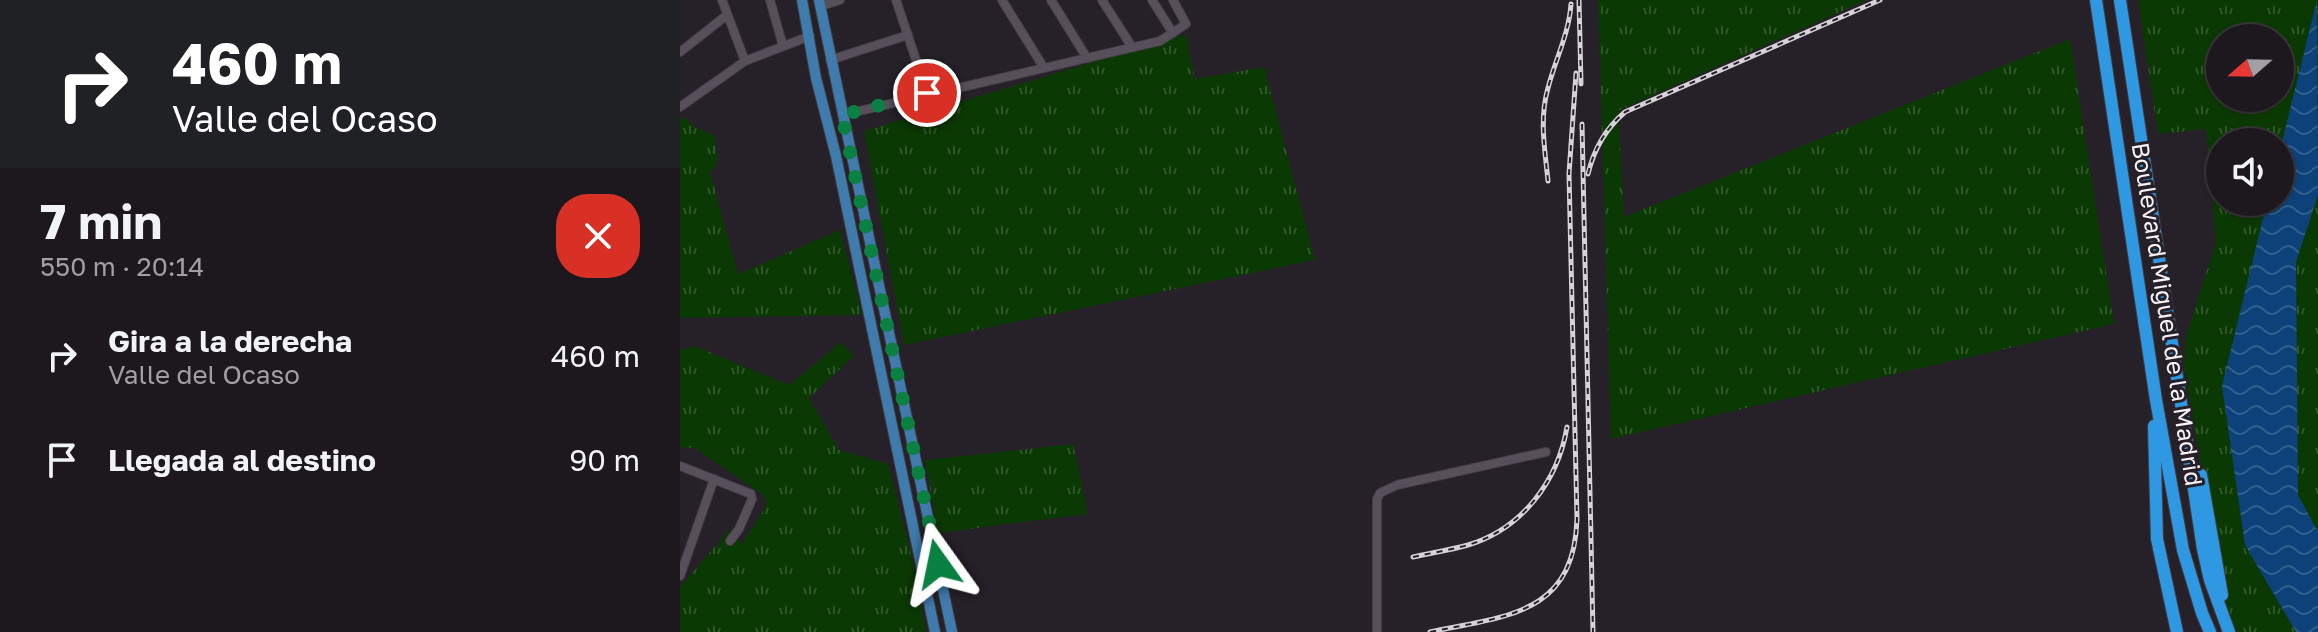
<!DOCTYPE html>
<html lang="es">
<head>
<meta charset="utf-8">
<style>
	:root { --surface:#1c181e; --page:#29252b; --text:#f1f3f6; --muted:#a0a0a4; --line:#3a373c }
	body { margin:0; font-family:"Golos Text",sans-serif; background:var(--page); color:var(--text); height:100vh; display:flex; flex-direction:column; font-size:30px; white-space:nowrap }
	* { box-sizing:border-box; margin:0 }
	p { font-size:26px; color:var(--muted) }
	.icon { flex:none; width:44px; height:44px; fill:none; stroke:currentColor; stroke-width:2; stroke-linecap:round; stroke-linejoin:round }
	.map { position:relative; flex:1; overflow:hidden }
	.details { display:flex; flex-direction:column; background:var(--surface); width:680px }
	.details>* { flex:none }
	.banner { background:#202124; color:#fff; overflow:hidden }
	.needle { width:52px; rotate:250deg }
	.buttons { position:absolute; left:1526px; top:24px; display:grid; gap:16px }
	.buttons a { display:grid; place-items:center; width:88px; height:88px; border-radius:50%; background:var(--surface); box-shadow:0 2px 6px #0004,0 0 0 2px var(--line); font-size:40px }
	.pin { position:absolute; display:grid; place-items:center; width:68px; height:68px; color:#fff; margin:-34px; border:4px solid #fff; border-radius:50%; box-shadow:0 2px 8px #0007 }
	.me { position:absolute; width:88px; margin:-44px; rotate:348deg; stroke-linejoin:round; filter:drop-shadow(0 0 6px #0008) }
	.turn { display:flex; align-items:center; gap:28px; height:168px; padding:0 40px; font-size:36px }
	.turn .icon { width:104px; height:104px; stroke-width:2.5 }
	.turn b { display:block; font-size:56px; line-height:68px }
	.round { display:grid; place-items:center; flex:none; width:84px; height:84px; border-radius:32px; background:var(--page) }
	.summary { display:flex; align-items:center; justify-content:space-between; height:136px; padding:0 40px }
	h1 { font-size:48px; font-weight:700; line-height:60px }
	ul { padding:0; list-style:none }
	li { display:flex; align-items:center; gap:24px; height:104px; padding:0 40px }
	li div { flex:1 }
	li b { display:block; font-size:30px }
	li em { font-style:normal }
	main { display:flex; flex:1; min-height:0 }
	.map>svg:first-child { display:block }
	.grass { fill:url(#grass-tufts); fill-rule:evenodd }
	.water { fill:url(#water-waves) }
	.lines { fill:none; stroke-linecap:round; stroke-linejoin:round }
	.minor-casing { stroke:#423d44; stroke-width:10 }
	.major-casing { stroke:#423d44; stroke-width:12 }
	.highway-casing { stroke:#423d44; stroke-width:14 }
	.minor { stroke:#57505a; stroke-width:8 }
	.major { stroke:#3f7bac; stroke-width:10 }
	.highway { stroke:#2f98e3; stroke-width:12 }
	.rail-casing { stroke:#d6d2d8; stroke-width:5 }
	.rail { stroke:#262028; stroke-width:2; stroke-dasharray:6; stroke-linecap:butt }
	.route { stroke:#0b8043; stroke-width:14; stroke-dasharray:0 25.2 }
	.labels { text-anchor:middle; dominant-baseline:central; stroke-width:6; stroke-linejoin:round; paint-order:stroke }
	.street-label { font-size:24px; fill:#f7f3f9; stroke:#262028 }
</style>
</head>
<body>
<main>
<section class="details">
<div class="banner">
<div class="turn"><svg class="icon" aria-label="right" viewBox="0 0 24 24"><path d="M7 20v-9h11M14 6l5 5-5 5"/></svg><div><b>460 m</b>Valle del Ocaso</div></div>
</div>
<div class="summary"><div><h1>7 min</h1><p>550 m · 20:14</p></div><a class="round" style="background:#d93025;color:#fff"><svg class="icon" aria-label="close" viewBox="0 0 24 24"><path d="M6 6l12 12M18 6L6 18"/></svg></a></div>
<ul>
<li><svg class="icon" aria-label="right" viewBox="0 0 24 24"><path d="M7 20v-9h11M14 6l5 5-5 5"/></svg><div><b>Gira a la derecha</b><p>Valle del Ocaso</p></div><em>460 m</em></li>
<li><svg class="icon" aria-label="arrive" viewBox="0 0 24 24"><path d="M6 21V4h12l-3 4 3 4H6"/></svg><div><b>Llegada al destino</b></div><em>90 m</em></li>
</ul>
</section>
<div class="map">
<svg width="1638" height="632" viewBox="0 0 1638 632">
	<defs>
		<pattern id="grass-tufts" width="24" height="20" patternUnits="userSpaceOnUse" patternTransform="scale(2)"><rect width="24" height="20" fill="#0b3903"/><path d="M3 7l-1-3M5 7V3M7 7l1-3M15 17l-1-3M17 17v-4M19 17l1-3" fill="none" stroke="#2f5628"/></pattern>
		<pattern id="water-waves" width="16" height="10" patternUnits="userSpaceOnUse" patternTransform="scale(2)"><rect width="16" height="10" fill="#0c4279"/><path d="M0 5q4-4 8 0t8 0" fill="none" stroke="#305e8d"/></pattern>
	</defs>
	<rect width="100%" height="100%" fill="#262028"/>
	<!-- grass -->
	<g class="grass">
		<polygon points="918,0 1187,0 938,111 944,217 1390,39 1434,324 931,439"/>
		<path d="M 1458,0 L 1638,0 L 1638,632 L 1557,632 L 1541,590 L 1504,366 L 1506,336 L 1536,242 L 1526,129 L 1478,134 ZM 1540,38 L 1600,38 L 1600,98 L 1540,98 ZM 1540,142 L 1600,142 L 1600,202 L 1540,202 Z"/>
		<polygon points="506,34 515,79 584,67 635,260 224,345 184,131"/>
		<polygon points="5,117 14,127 34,135 38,163 30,172 58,274 160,230 182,315 0,318 0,119"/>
		<polygon points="161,342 174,356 129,398 159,450 208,464 237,577 246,632 0,632 0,587 50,529 62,544 88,503 83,495 15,448 0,447 0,350 15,346 109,385"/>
		<polygon points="393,444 408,514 258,533 245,460"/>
	</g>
	<!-- water -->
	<polygon class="water" points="1637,0 1638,195 1616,262 1618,495 1638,532 1638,632 1616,632 1565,545 1542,386 1587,202 1600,202 1600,150"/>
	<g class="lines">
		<!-- minor casing -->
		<g class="minor-casing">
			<g id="minor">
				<polyline points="42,0 65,61"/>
				<polyline points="90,0 103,46"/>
				<polyline points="216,0 247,93"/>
				<polyline points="322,0 364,68"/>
				<polyline points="371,0 407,58"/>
				<polyline points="422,0 452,47"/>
				<polyline points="472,0 493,33"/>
				<polyline points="141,6 160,0"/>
				<polyline points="0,52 47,15"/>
				<polyline points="150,60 228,35"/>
				<polyline points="0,107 65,61 130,36"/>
				<polyline points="162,115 480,41 506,24 493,0"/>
				<polyline points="0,466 71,494 72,499 59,529 50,541"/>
				<polyline points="0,576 34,479"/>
				<polyline points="697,632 697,499 700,493 717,485 866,452"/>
			</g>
		</g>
		<!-- major casing -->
		<g class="major-casing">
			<g id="major">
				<polyline points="122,0 136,78 156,156 255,632"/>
				<polyline points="139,0 272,632"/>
			</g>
		</g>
		<!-- highway casing -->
		<g class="highway-casing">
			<g id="highway">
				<polyline points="1416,0 1476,400 1503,550 1522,613 1530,632"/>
				<polyline points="1440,0 1523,549 1530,580 1549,632"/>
				<polyline points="1474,426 1477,539 1497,632"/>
				<polyline points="1521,475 1542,595"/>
			</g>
		</g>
		<!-- minor -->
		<use href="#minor" class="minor"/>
		<!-- major -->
		<use href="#major" class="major"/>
		<!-- highway -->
		<use href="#highway" class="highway"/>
		<!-- rail casing -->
		<g class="rail-casing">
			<g id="rail">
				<polyline points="899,0 901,84"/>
				<polyline points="902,124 913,632"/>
				<path d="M 908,174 C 914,149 925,129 945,112 L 1200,0"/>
				<path d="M 868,181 C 865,150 859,119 868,88 C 875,60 889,34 891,4"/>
				<path d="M 733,557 C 751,553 770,550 788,545 C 842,529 878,481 887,427"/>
				<path d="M 750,632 C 826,616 894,615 897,519 L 889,174 L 896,73"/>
			</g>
		</g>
		<!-- rail -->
		<use href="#rail" class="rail"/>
	</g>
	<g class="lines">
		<!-- route -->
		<polyline class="route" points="247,93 162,115 258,564"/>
	</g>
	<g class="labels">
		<!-- street labels -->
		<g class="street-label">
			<text transform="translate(1488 314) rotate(81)">Boulevard Miguel de la Madrid</text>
		</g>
	</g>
</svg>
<div class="buttons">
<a><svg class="needle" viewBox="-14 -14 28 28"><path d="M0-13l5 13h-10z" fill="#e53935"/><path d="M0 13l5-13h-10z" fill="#a0a0a4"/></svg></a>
<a><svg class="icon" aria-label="sound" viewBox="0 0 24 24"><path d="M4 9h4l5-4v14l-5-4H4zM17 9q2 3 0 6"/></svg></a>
</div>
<div class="pin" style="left:247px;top:93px;background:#d93025"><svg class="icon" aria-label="arrive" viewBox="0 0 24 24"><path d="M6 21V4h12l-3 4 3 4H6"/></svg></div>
<svg class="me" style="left:258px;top:564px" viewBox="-20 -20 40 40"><path d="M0-17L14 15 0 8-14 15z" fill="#0b8043" stroke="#fff" stroke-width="4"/></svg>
</div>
</main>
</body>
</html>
